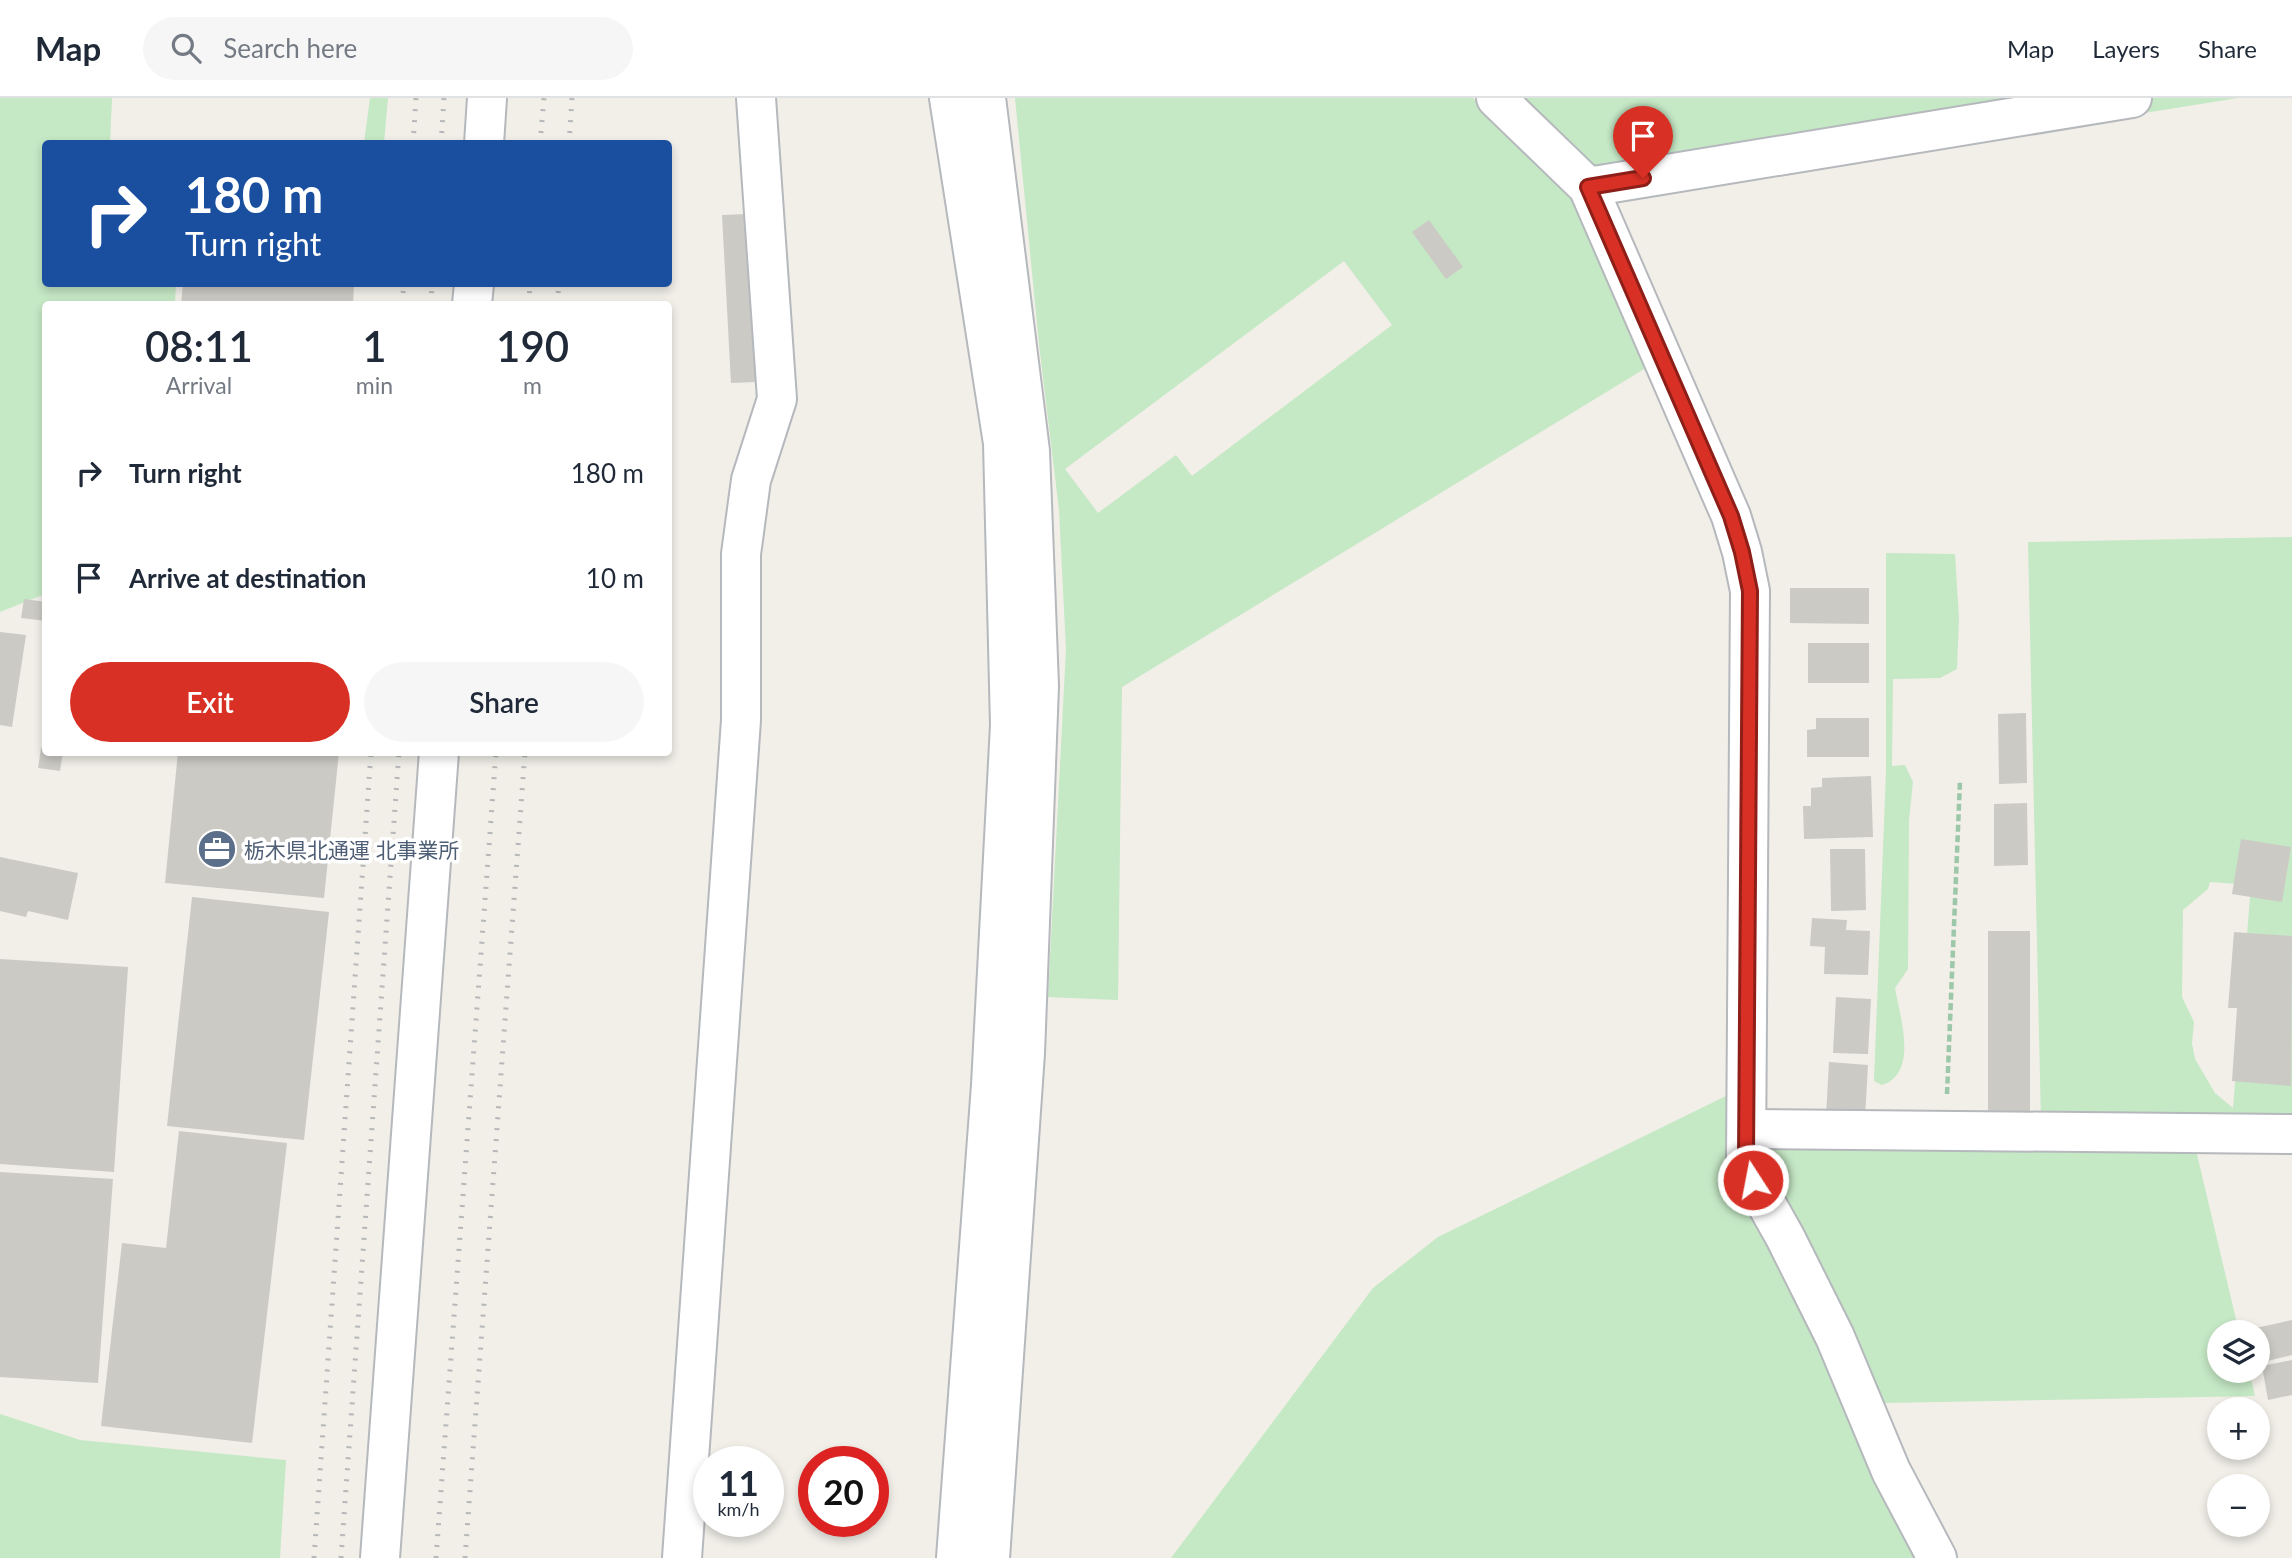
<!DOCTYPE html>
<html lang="en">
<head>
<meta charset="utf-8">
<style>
	:root { --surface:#fff; --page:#f6f6f7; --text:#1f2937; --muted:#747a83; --line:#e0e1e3; --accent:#d93025 }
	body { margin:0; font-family:Lato,"Noto Sans JP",sans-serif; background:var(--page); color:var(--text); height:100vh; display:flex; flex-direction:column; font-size:26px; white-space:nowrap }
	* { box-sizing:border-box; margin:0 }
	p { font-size:23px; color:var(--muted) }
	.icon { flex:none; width:38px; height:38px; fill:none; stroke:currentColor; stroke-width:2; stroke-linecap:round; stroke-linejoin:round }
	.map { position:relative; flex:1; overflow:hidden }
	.drawer { position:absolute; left:42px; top:203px; width:630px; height:455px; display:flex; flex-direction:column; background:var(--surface); border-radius:7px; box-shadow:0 4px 10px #0003 }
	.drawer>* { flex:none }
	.guide { position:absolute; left:42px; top:42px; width:630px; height:147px; border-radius:7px; box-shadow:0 4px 10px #0003; background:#1a4fa0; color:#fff; overflow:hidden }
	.tools { position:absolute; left:2207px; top:1222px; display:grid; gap:14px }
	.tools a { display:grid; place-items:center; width:63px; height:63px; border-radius:50%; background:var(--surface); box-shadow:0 4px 10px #0003; font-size:35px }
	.speed { position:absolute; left:693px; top:1348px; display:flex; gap:14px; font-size:35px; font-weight:700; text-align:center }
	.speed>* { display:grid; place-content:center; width:91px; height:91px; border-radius:50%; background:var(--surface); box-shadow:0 4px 10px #0003; line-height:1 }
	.speed small { font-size:18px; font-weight:400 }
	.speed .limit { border:10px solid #d22; background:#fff; color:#111 }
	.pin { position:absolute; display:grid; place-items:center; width:60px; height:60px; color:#fff; margin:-72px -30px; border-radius:50% 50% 50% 0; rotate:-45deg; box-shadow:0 0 7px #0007 }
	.pin .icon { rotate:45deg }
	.me { position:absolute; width:77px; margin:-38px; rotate:349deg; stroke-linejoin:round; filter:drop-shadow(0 0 5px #0008) }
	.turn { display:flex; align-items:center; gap:24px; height:147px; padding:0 28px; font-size:32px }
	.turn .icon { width:91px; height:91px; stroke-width:2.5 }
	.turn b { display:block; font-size:49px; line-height:60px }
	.eta { display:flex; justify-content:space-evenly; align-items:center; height:119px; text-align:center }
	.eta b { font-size:42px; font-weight:600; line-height:49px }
	.action { display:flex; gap:14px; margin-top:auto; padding:14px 28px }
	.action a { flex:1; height:80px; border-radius:42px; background:var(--accent); color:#fff; font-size:28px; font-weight:600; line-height:80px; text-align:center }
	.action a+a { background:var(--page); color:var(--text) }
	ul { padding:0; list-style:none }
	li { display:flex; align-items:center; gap:21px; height:105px; padding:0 28px }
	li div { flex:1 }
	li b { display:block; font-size:26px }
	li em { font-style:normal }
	header { display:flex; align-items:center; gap:42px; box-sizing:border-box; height:98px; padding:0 35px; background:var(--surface); border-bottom:2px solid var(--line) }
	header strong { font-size:33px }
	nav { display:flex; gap:38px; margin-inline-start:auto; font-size:24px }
	.search { width:490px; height:63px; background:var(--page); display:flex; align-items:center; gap:18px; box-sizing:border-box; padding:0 24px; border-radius:38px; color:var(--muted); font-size:26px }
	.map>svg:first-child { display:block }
	.green { fill:#c5e8c5; fill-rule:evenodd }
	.building { fill:#cccac5 }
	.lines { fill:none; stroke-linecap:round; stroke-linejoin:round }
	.minor-casing { stroke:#b5b8bc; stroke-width:42 }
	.path { stroke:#9cc7a9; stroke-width:4.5; stroke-dasharray:7 3.5; stroke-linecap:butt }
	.minor { stroke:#fff; stroke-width:38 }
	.rail { stroke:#b6b7b8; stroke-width:5; stroke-dasharray:2 9; stroke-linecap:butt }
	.route-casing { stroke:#8d1f18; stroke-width:18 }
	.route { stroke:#d93025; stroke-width:12 }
	.labels { text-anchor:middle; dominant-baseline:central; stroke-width:7; stroke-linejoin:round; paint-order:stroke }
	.service-label { font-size:21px; fill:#4e5e75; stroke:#fff; text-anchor:start }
</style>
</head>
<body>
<header>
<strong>Map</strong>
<div class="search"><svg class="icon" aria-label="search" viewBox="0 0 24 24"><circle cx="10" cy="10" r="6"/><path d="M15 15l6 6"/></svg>Search here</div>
<nav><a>Map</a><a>Layers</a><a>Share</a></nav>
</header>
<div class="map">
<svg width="2292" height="1460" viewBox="0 0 2292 1460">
	<rect width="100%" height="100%" fill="#f1efe8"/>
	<!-- green -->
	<g class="green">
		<polygon points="0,0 112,0 110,45 46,46 46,186 176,186 175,206 46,206 45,496 0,514"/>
		<polygon points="370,0 388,0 384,45 364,45"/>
		<path d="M 1015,0 L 1473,0 L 1576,100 L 1649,268 L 1122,589 L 1118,902 L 1048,899 L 1066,551 L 1059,412 L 1039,246 ZM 1344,163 L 1392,227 L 1192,378 L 1176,357 L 1098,415 L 1065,371 Z"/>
		<polygon points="1511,0 2238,0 1624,98"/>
		<path d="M 2292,439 L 2292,1028 L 2041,1024 L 2028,444 ZM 2210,784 L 2251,787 L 2233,1010 L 2215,995 L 2195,961 L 2192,945 L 2194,924 L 2182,899 L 2183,812 L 2208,791 Z"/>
		<path d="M 1886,455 L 1955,456 L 1959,520 L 1957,571 L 1940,580 L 1893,581 L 1892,668 L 1905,667 L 1913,684 L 1909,722 L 1908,871 L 1895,890 C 1900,919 1919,975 1882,987 L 1874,983 L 1886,673 Z"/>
		<polygon points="1732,995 1828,1252 1921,1460 1171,1460 1373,1190 1438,1139"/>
		<polygon points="2195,1048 2239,1234 2219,1234 2219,1272 2249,1272 2255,1298 1884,1305 1857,1241 1794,1128 1760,1059 1770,1049"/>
		<polygon points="0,1316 80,1342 286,1362 280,1460 0,1460"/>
	</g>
	<!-- building -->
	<g class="building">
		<polygon points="747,116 756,284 731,285 722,117"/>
		<polygon points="1429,122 1463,169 1446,181 1412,134"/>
		<polygon points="183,186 354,186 353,206 181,206"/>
		<polygon points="1790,490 1869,490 1869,526 1790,525"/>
		<polygon points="24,501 46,504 46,523 21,520"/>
		<polygon points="0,534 26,537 12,629 0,627"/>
		<rect x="1808" y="545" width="61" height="40"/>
		<polygon points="2026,615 2027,685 1999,686 1998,616"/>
		<polygon points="1816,620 1869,620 1869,659 1807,659 1807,632 1816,631"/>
		<polygon points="41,650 46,650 46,654 63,654 60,673 38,670"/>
		<polygon points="178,654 339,654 324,800 165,785"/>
		<polygon points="1871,678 1873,739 1804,741 1803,708 1811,708 1811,690 1822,689 1822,680"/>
		<polygon points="2027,705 2028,767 1994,768 1994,706"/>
		<polygon points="2241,741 2291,749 2282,804 2232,796"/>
		<polygon points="1830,751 1865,751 1866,812 1831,813"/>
		<polygon points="0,759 78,775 68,822 28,813 26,819 0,813"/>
		<polygon points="192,799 329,814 304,1042 167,1028"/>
		<polygon points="1812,820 1847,822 1846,832 1870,833 1868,877 1824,876 1825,849 1810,848"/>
		<polygon points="1988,833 2030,833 2030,1017 1988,1016"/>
		<polygon points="2234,834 2292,838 2291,988 2232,983 2237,910 2228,910"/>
		<polygon points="0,861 128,869 114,1074 0,1066"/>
		<polygon points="1836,899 1871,901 1868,956 1833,955"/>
		<polygon points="1829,964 1868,967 1865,1020 1826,1018"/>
		<polygon points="179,1033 287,1045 252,1345 101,1328 122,1145 166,1150"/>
		<polygon points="0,1074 113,1081 98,1285 0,1279"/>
		<polygon points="2292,1222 2292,1257 2259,1265 2258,1234 2252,1234 2251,1231"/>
		<polygon points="2292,1262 2292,1297 2268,1302 2262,1268"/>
	</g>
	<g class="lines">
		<!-- minor casing -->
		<g class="minor-casing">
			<g id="minor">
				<polyline points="949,0 1003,345 1010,627 991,987 956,1460"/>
				<polyline points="986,0 1030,353 1039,588 1025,955 990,1460"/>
				<polyline points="1496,0 1588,89 1731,418 1742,454 1750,493 1746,1061 1753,1082 1785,1139 1835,1239 1891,1373 1937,1460"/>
				<polyline points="484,46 487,0"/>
				<polyline points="1588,89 2132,0"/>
				<polyline points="472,206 474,186"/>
				<polyline points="1747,1031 2292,1036"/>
				<polyline points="380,1460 439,654"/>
				<polyline points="682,1460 741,622 741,456 751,382 777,301 756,0"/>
			</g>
		</g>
		<!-- path -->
		<polyline class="path" points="1947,996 1960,683"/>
		<!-- minor -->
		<use href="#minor" class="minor"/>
		<!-- rail -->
		<g class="rail">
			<polyline points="413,46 416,0"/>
			<polyline points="441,46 444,0"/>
			<polyline points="540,46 544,0"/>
			<polyline points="569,46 572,0"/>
			<polyline points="402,206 404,186"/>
			<polyline points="431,206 432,186"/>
			<polyline points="529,206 530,186"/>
			<polyline points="557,206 559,186"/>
			<polyline points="314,1460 371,654"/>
			<polyline points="341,1460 399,654"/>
			<polyline points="436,1460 496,654"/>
			<polyline points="465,1460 525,654"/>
		</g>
	</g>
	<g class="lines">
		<!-- route casing -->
		<g class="route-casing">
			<polyline id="route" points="1643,80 1588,89 1731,418 1742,454 1750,493 1746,1060 1753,1082"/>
		</g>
		<!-- route -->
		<use href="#route" class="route"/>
	</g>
	<!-- icons -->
	<defs>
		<g id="office-disc" transform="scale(2.0125)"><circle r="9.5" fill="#5c6f8a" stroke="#fff"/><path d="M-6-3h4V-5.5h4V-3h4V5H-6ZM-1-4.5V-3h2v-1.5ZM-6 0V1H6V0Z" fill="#fff"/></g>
	</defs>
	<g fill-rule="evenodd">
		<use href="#office-disc" x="217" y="751"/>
	</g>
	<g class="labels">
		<!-- service labels -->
		<g class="service-label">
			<text x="244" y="751">栃木県北通運 北事業所</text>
		</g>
	</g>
</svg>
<div class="tools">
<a><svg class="icon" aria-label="layers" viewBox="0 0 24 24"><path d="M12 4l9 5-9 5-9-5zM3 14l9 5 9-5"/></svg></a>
<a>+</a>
<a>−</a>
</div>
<div class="speed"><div>11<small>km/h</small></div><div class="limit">20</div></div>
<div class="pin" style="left:1643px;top:80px;background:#d93025"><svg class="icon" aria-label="arrive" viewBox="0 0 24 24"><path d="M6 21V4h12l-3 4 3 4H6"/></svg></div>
<svg class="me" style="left:1753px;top:1082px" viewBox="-20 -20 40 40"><circle r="17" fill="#d93025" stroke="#fff" stroke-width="3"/><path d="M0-11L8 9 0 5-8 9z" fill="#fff"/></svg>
<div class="guide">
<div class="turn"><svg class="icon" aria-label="right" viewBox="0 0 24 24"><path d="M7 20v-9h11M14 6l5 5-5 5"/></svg><div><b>180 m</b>Turn right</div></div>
</div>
<section class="drawer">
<div class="eta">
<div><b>08:11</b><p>Arrival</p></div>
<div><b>1</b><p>min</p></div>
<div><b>190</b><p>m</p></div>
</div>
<ul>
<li><svg class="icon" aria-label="right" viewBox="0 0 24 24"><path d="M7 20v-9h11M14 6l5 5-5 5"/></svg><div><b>Turn right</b></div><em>180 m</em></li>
<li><svg class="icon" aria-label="arrive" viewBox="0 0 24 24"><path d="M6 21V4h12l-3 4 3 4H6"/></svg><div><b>Arrive at destination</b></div><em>10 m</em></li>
</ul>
<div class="action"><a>Exit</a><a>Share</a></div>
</section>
</div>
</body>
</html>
